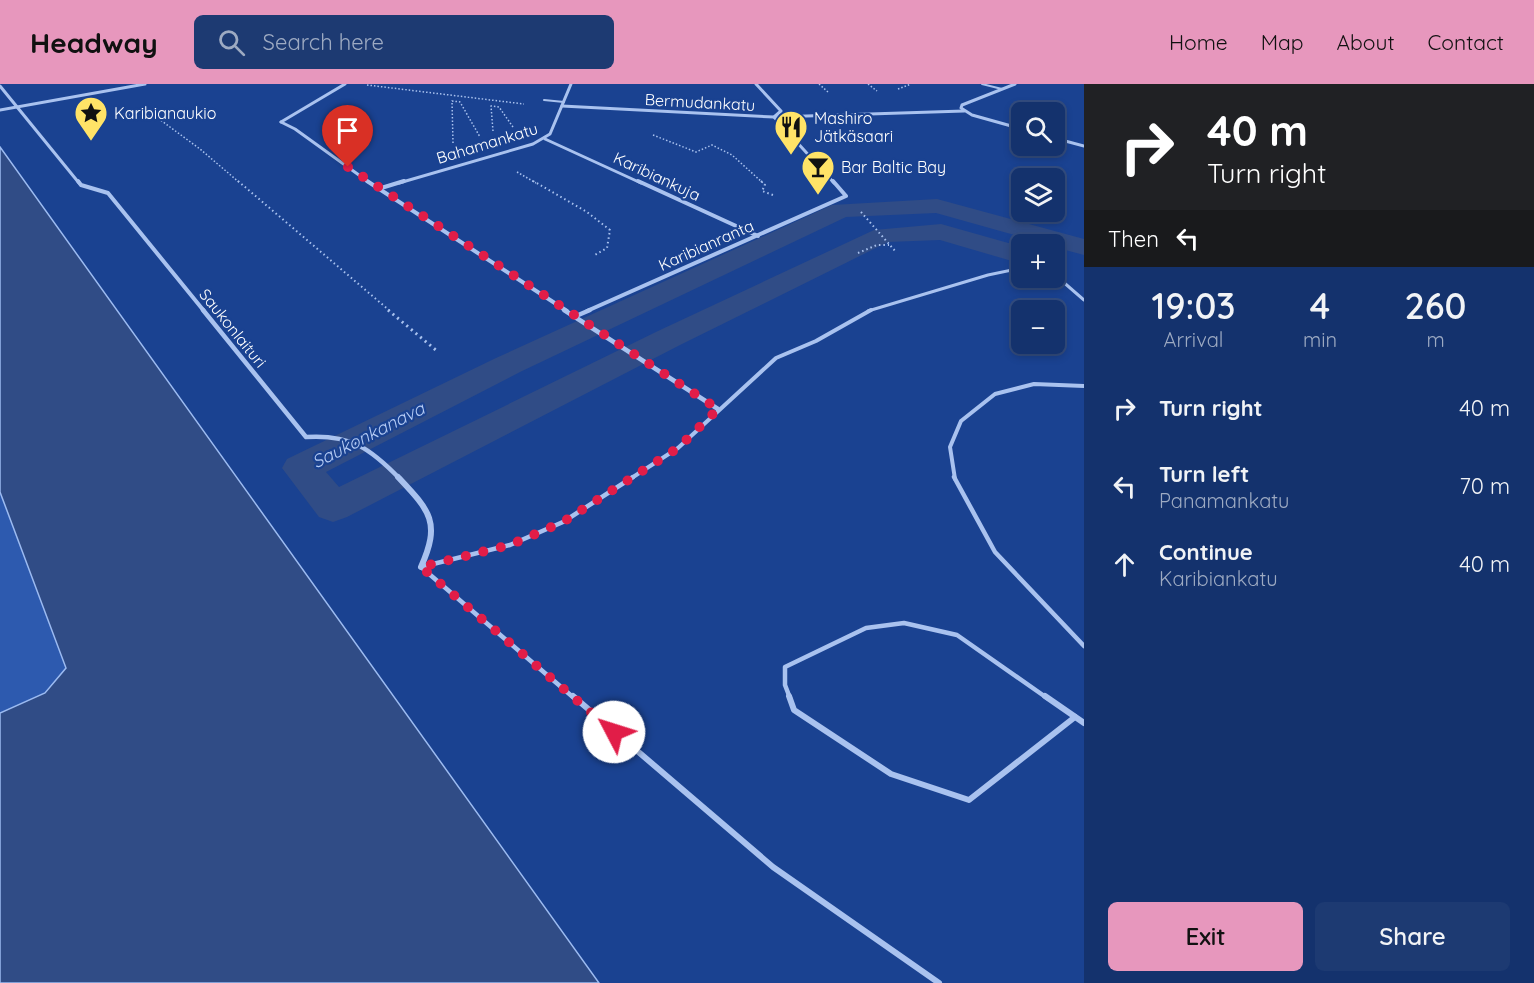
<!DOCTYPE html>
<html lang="en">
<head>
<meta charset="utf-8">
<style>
	:root { --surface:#14326d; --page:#1d3a72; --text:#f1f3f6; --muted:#9daac2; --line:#334d80; --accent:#e797bd }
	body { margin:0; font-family:Quicksand,sans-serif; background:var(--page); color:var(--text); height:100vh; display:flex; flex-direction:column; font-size:22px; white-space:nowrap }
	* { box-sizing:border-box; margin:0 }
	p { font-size:20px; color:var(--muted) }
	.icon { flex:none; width:33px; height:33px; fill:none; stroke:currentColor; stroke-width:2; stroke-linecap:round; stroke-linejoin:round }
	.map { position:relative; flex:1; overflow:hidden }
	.panel { display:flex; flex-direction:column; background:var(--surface); width:450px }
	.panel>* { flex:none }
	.banner { background:#202124; color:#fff; overflow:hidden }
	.buttons { position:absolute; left:1011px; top:18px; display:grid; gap:12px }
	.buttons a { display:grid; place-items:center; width:54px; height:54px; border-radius:9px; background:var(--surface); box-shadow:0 3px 9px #0003,0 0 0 2px var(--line); font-size:30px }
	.pin { position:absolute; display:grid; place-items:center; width:51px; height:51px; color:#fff; margin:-62px -26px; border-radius:50% 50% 50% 0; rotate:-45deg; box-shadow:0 0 6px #0007 }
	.pin .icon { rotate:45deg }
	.me { position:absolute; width:66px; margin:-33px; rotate:310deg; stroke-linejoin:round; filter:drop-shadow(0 0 4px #0008) }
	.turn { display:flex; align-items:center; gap:21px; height:126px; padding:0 24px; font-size:27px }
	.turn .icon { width:78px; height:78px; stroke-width:2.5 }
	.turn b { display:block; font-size:42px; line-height:51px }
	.then { display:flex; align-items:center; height:57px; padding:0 24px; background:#0003; gap:12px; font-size:22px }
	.eta { display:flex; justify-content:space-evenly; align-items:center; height:102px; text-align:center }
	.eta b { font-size:36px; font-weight:600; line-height:42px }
	.primary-button { display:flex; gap:12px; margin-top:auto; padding:12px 24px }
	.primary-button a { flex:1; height:69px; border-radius:9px; background:var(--accent); color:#111; font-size:24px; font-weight:600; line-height:69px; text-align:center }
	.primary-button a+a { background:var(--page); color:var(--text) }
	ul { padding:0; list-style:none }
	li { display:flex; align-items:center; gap:18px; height:78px; padding:0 24px }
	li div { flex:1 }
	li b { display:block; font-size:22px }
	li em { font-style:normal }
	header { display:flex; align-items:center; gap:36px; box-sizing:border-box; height:84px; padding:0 30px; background:var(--accent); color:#111 }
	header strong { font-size:28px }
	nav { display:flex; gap:33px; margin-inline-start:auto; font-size:21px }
	.search { width:420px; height:54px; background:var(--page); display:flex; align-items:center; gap:15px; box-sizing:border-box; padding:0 21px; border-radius:9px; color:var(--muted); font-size:22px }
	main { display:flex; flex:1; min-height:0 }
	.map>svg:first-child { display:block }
	.green { fill:#2d5aaf }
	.water { fill:#304c86; stroke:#9cbbf1; stroke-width:1.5 }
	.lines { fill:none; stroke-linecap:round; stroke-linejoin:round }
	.canal { fill:#304c86; fill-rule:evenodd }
	.path-far2 { stroke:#a9c2ef; stroke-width:1.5; stroke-dasharray:1.5 2; stroke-linecap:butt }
	.path-far1 { stroke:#a9c2ef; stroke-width:2; stroke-dasharray:1.5 3; stroke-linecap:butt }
	.path { stroke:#a9c2ef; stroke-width:3; stroke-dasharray:2 4; stroke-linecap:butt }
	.lane-far4 { stroke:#a9c2ef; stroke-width:2 }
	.lane-far3 { stroke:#a9c2ef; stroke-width:3 }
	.lane-far2 { stroke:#a9c2ef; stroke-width:4 }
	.lane-far1 { stroke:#a9c2ef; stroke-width:4.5 }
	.lane { stroke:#a9c2ef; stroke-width:6 }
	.street-far3 { stroke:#a9c2ef; stroke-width:3 }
	.street-far2 { stroke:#a9c2ef; stroke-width:4 }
	.street-far1 { stroke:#a9c2ef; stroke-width:4.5 }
	.street { stroke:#a9c2ef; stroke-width:6 }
	.route { stroke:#e11d48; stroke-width:10; stroke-dasharray:0 18 }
	.labels { text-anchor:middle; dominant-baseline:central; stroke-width:4.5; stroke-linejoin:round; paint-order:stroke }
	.far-street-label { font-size:16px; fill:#fff; stroke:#1a4291 }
	.far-poi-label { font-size:16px; fill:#fff; stroke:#1a4291; text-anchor:start }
	.far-water-label { font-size:18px; font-style:italic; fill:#b6ccf5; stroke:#1a4291 }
</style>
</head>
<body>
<header>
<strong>Headway</strong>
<div class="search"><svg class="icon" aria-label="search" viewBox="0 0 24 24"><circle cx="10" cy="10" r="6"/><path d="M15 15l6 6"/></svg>Search here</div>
<nav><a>Home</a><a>Map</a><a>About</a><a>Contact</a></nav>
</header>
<main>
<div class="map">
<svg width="1084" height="899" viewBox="0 0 1084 899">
	<rect width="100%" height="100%" fill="#1a4291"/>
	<!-- green -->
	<polygon class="green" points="0,408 66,584 45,609 0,629"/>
	<!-- water -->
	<polygon class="water" points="0,63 599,899 0,899 0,629 45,609 66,584 0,408"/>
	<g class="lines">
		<!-- canal -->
		<polygon class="canal" points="937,115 1084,155 1084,171 1054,163 1054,160 1046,160 936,129 846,133 520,288 326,388 339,403 658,247 874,146 941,140 1022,163 1022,180 940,156 888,158 680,261 347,433 333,438 319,433 282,384 287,375 496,274 832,121"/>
		<!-- path-far2 -->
		<g class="path-far2">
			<polyline points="819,0 828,8"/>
			<polyline points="868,0 877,7"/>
			<polyline points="367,1 524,20"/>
			<polyline points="898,5 911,0"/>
			<polyline points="144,24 200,65 240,99"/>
			<polyline points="119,30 151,32"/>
			<polyline points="493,47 491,22 499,23 513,43"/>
			<polyline points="653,51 696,68 712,61 732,71 763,99"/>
			<polyline points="453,59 452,17 460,18 480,53"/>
			<polyline points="517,88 536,99"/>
		</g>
		<!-- path-far1 -->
		<g class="path-far1">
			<polyline points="238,97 390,227"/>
			<polyline points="533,97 587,128 610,146 607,164 593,172"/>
			<polyline points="761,97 765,101 762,107 773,111"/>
			<polyline points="861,128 896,168"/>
			<polyline points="858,169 877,161 889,161"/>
		</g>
		<!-- path -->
		<polyline class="path" points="388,226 437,267"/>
		<!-- lane-far4 -->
		<g class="lane-far4">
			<polyline points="982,0 1002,5"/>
			<polyline points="544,16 564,18"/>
		</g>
		<!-- lane-far3 -->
		<g class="lane-far3">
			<polyline points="1054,190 1084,216"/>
			<polyline points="868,227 988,191 1022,184"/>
		</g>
		<!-- lane-far2 -->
		<g class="lane-far2">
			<polyline points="630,395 678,364 776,274 816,257 871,226"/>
			<polyline points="955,395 950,363 961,337 995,310 1034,300 1084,302"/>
		</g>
		<!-- lane-far1 -->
		<g class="lane-far1">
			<polyline points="954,393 995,468 1084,562"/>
			<polyline points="421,483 510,461 563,438 633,393"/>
			<polyline points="421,483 574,614"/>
			<polyline points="790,614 785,601 785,583 866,544 904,539 957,551 1047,614"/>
		</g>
		<!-- lane -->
		<g class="lane">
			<polyline points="573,612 773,783 939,899"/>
			<polyline points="789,612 794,626 891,690 969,716 1075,633"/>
			<polyline points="1045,612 1084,639"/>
		</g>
		<!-- street-far3 -->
		<g class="street-far3">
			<polyline points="1015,0 962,21 961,24 972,31 1022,45"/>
			<polyline points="0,2 79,99"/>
			<polyline points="562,22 774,33 781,27 756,0"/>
			<polyline points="0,26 145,0"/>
			<polyline points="774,33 834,99"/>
			<polyline points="775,33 964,27"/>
			<polyline points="281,38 295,45 370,99"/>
			<polyline points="281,38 345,0"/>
			<polyline points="1054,54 1084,62"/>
			<polyline points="545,55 641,99"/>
			<polyline points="399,99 533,60 550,50 571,0"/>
		</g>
		<!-- street-far2 -->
		<g class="street-far2">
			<polyline points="78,97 81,101 108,109 204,227"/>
			<polyline points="367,97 567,227"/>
			<polyline points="638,97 758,152"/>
			<polyline points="378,105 404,97"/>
			<polyline points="587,227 846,112 833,97"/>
		</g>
		<!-- street-far1 -->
		<g class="street-far1">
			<path d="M 203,226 L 306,353 C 350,350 370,364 400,395"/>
			<polyline points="564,226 718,325"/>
			<polyline points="576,232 590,226"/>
		</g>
		<!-- street -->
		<path class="street" d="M 398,393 C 430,427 441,438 421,483"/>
	</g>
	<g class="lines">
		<!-- route -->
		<polyline class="route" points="348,83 718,325 678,364 563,438 510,461 421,483 614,648"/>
	</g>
	<!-- icons -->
	<defs>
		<g id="sight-pin" transform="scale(1.725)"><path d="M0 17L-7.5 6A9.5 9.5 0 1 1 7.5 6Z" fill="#ffe367" stroke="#1a4291"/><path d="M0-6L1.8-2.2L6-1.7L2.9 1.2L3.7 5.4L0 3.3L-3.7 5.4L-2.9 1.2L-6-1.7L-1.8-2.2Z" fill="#111"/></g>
		<g id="restaurant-pin" transform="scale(1.725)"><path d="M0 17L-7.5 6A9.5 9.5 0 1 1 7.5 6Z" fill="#ffe367" stroke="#1a4291"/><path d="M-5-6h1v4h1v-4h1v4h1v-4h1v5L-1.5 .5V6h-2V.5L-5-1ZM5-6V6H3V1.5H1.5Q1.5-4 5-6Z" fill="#111"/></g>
		<g id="bar-pin" transform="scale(1.725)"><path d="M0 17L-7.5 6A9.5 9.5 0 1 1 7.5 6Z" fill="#ffe367" stroke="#1a4291"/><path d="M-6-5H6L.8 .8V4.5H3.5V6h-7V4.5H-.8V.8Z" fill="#111"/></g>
	</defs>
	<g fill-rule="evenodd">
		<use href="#sight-pin" x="91" y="29"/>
		<use href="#restaurant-pin" x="791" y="43"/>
		<use href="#bar-pin" x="818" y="83"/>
	</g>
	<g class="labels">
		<!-- far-street labels -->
		<g class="far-street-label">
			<text transform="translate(700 18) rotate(3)">Bermudankatu</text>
			<text transform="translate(487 59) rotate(-17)">Bahamankatu</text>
			<text transform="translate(657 92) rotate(25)">Karibiankuja</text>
			<text transform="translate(706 161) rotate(-24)">Karibianranta</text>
			<text transform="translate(233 244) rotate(51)">Saukonlaituri</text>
		</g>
		<!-- far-poi labels -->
		<g class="far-poi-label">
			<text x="114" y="29">Karibianaukio</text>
			<text x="814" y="34">Mashiro<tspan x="814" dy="18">Jätkäsaari</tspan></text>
			<text x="841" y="83">Bar Baltic Bay</text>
		</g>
		<!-- far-water labels -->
		<g class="far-water-label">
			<text transform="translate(368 351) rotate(-27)">Saukonkanava</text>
		</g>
	</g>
</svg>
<div class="buttons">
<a><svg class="icon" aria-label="search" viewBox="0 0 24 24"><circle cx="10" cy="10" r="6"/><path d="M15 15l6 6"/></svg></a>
<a><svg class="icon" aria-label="layers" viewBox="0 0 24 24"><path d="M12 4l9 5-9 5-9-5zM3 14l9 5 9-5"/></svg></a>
<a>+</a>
<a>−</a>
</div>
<div class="pin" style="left:348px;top:83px;background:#d93025"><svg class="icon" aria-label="arrive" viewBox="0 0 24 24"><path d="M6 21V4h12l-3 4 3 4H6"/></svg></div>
<svg class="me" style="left:614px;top:648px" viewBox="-20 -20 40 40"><circle r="19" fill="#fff"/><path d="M0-13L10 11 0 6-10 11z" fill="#e11d48"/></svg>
</div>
<section class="panel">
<div class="banner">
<div class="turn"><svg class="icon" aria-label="right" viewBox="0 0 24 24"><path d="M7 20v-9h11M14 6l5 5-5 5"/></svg><div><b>40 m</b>Turn right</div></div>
<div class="then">Then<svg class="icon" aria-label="left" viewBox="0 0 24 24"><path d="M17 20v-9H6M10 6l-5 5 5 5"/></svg></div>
</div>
<div class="eta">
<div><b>19:03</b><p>Arrival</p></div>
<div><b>4</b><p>min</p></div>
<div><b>260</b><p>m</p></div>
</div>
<ul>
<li><svg class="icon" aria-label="right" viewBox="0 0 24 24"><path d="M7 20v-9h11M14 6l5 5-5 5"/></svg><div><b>Turn right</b></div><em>40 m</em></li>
<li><svg class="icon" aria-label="left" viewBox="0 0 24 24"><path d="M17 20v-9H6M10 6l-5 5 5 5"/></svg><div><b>Turn left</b><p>Panamankatu</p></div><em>70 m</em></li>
<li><svg class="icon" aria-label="ahead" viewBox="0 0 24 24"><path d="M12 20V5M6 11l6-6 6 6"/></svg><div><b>Continue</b><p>Karibiankatu</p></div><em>40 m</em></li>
</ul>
<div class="primary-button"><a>Exit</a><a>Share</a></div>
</section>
</main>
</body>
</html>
